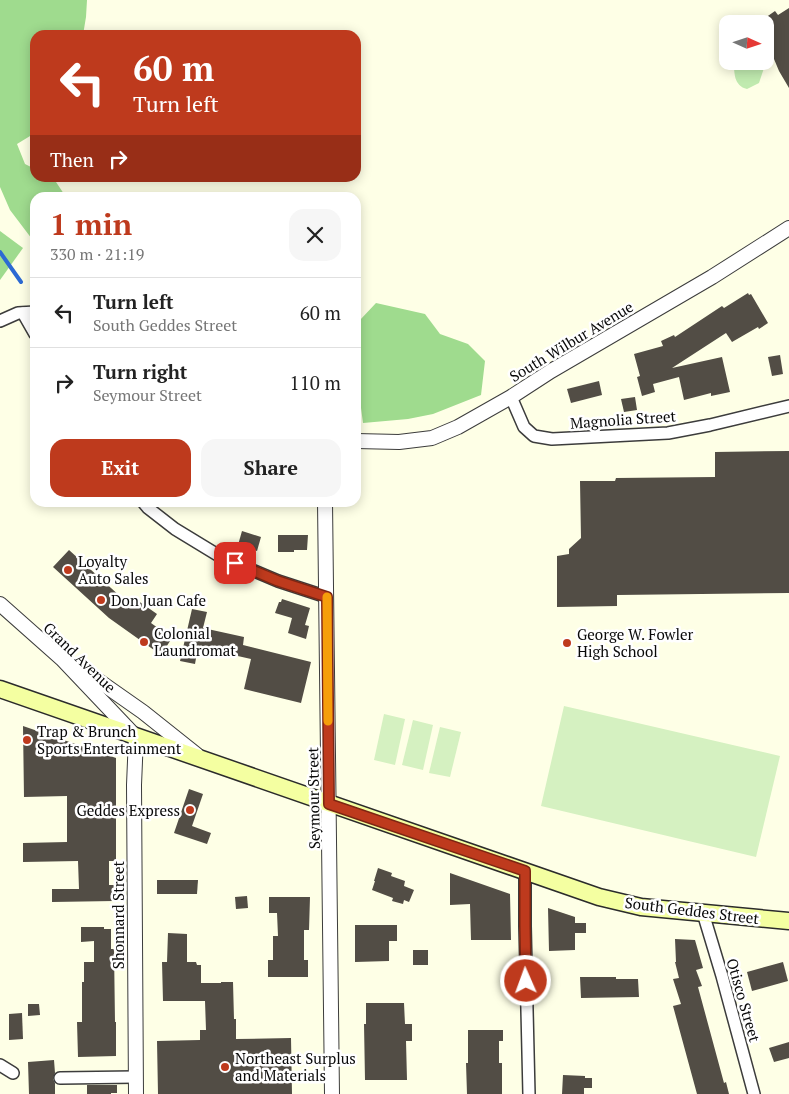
<!DOCTYPE html>
<html lang="en">
<head>
<meta charset="utf-8">
<style>
	:root { --surface:#fff; --page:#f6f6f6; --text:#222; --muted:#767676; --line:#e0e0e0; --accent:#be3a1d }
	body { margin:0; font-family:"PT Serif",serif; background:var(--page); color:var(--text); height:100vh; display:flex; flex-direction:column; font-size:19px; white-space:nowrap }
	* { box-sizing:border-box; margin:0 }
	p { font-size:16px; color:var(--muted) }
	.icon { flex:none; width:28px; height:28px; fill:none; stroke:currentColor; stroke-width:2; stroke-linecap:round; stroke-linejoin:round }
	.map { position:relative; flex:1; overflow:hidden }
	.details { position:absolute; left:30px; top:192px; width:331px; height:315px; display:flex; flex-direction:column; background:var(--surface); border-radius:15px; box-shadow:0 2px 12px #0003 }
	.details>* { flex:none }
	.hud { position:absolute; left:30px; top:30px; width:331px; height:152px; border-radius:15px; box-shadow:0 2px 12px #0003; background:#be3a1d; color:#fff; overflow:hidden }
	.needle { width:32px; rotate:93deg }
	.controls { position:absolute; left:719px; top:15px; display:grid; gap:10px }
	.controls a { display:grid; place-items:center; width:55px; height:55px; border-radius:10px; background:var(--surface); box-shadow:0 2px 12px #0003; font-size:25px }
	.pin { position:absolute; display:grid; place-items:center; width:42px; height:42px; color:#fff; margin:-21px; border-radius:10px; box-shadow:0 2px 8px #0006 }
	.me { position:absolute; width:55px; margin:-28px; rotate:358deg; stroke-linejoin:round; filter:drop-shadow(0 0 4px #0008) }
	.turn { display:flex; align-items:center; gap:18px; height:105px; padding:0 20px; font-size:22px }
	.turn .icon { width:65px; height:65px; stroke-width:2.5 }
	.turn b { display:block; font-size:35px; line-height:42px }
	.then { display:flex; align-items:center; height:48px; padding:0 20px; background:#0003; gap:10px; font-size:19px }
	.round { display:grid; place-items:center; flex:none; width:52px; height:52px; border-radius:15px; background:var(--page) }
	.summary { display:flex; align-items:center; justify-content:space-between; height:85px; padding:0 20px }
	h1 { font-size:30px; font-weight:700; line-height:38px; color:var(--accent) }
	.action { display:flex; gap:10px; margin-top:auto; padding:10px 20px }
	.action a { flex:1; height:58px; border-radius:15px; background:var(--accent); color:#fff; font-size:20px; font-weight:700; line-height:58px; text-align:center }
	.action a+a { background:var(--page); color:var(--text) }
	ul { padding:0; list-style:none }
	li { display:flex; align-items:center; gap:15px; height:70px; padding:0 20px; border-top:1px solid var(--line) }
	li div { flex:1 }
	li b { display:block; font-size:19px }
	li em { font-style:normal }
	.map>svg:first-child { display:block }
	.green { fill:#c0eaaf }
	.forest { fill:#9fdb8e }
	.pitch { fill:#d5f1c1 }
	.lines { fill:none; stroke-linecap:round; stroke-linejoin:round }
	.stream { stroke:#2c6ad3; stroke-width:4 }
	.building { fill:#524d45 }
	.minor-casing { stroke:#3c3c3c; stroke-width:14 }
	.tertiary-casing { stroke:#3c3c3c; stroke-width:16 }
	.secondary-casing { stroke:#2b2b2b; stroke-width:19 }
	.minor { stroke:#fff; stroke-width:11 }
	.tertiary { stroke:#fff; stroke-width:14 }
	.secondary { stroke:#f4ffa1; stroke-width:16 }
	.route-casing { stroke:#7c2613; stroke-width:12 }
	.route { stroke:#be3a1d; stroke-width:9 }
	.slow { stroke:#f59e0b; stroke-width:9 }
	.poi-dot { fill:#be3a1d; stroke:#fff; stroke-width:2 }
	.labels { text-anchor:middle; dominant-baseline:central; stroke-width:5; stroke-linejoin:round; paint-order:stroke }
	.street-label { font-size:15px; fill:#090909; stroke:#fff }
	.poi-label { font-size:15px; fill:#090909; stroke:#fff; text-anchor:start }
</style>
</head>
<body>
<div class="map">
<svg width="789" height="1094" viewBox="0 0 789 1094">
	<rect width="100%" height="100%" fill="#feffe6"/>
	<!-- green -->
	<path class="green" d="M 765,50 L 768,56 L 759,83 L 747,89 C 734,86 734,73 734,61 L 765,61 Z"/>
	<!-- forest -->
	<g class="forest">
		<polygon points="0,0 87,0 86,17 83,35 35,35 35,133 17,144 25,164 35,169 35,178 51,178 54,179 66,197 35,198 35,243 10,210 0,187"/>
		<polygon points="0,231 23,248 0,280"/>
		<polygon points="376,303 425,314 440,334 468,344 485,361 481,395 433,414 408,419 363,423 361,408 356,402 356,319 360,320"/>
	</g>
	<!-- pitch -->
	<g class="pitch">
		<polygon points="564,706 780,756 756,857 541,806"/>
		<polygon points="384,714 405,719 395,765 374,760"/>
		<polygon points="413,720 433,725 423,770 402,765"/>
		<polygon points="440,727 461,732 450,777 429,773"/>
	</g>
	<g class="lines">
		<!-- stream -->
		<polyline class="stream" points="0,252 21,282"/>
	</g>
	<!-- building -->
	<g class="building">
		<polygon points="789,8 789,88 779,71 774,59 772,61 765,50 765,18 775,11 778,15"/>
		<polygon points="748,293 749,295 751,294 768,323 759,329 758,327 732,342 726,333 672,368 722,357 730,392 711,396 711,393 684,400 679,377 653,384 655,392 642,396 637,377 640,376 634,354 663,346 661,341 674,335 675,337 722,306 724,308"/>
		<polygon points="780,355 783,374 772,376 768,357"/>
		<polygon points="599,381 602,395 571,403 567,389"/>
		<polygon points="635,397 637,410 624,412 621,399"/>
		<polygon points="789,451 789,593 617,595 617,606 557,607 557,556 569,554 569,549 581,538 580,481 615,481 616,478 715,477 715,452"/>
		<polygon points="242,531 261,537 257,551 238,545"/>
		<polygon points="278,535 308,535 307,550 294,550 294,552 278,552"/>
		<polygon points="69,550 132,607 137,600 157,614 151,623 172,638 161,655 109,618 53,567"/>
		<polygon points="282,599 310,608 305,625 309,626 306,639 288,633 292,618 275,613 279,602 281,602"/>
		<polygon points="192,609 207,612 203,628 244,637 243,645 311,662 301,703 244,689 251,659 198,647 195,664 180,661"/>
		<polygon points="23,726 116,758 116,861 109,861 109,885 114,885 114,901 52,902 52,889 79,889 78,861 23,862 23,843 67,842 67,796 24,797"/>
		<polygon points="189,789 203,794 192,826 211,833 207,844 174,833"/>
		<polygon points="378,868 392,873 391,876 405,881 404,886 414,890 409,902 404,900 403,904 392,901 393,898 372,890 375,881 374,881"/>
		<polygon points="450,873 510,894 511,940 471,940 470,904 450,905"/>
		<polygon points="157,880 198,880 197,894 157,894"/>
		<polygon points="247,896 248,908 236,909 235,897"/>
		<polygon points="269,897 310,897 309,930 304,930 304,960 308,960 308,977 268,977 268,960 273,960 273,936 278,936 277,913 269,913"/>
		<polygon points="548,908 575,917 575,923 586,923 586,933 575,933 575,950 549,951"/>
		<polygon points="355,925 397,925 397,941 389,941 389,961 355,962"/>
		<polygon points="81,927 104,927 104,929 111,929 111,949 114,949 115,1022 116,1022 116,1056 78,1057 77,1022 82,1022 82,982 84,982 84,962 94,962 94,941 81,942"/>
		<polygon points="168,933 187,934 187,962 196,962 197,965 201,965 201,983 221,983 221,982 233,982 234,1019 236,1019 236,1039 291,1038 292,1094 158,1094 157,1041 200,1040 200,1030 206,1030 205,1001 163,1001 162,962 167,962"/>
		<polygon points="675,939 695,940 703,968 696,970 702,986 698,987 724,1083 726,1082 729,1094 697,1094 673,1006 681,1004 673,979 679,978 675,962 676,962"/>
		<rect x="413" y="950" width="15" height="15"/>
		<polygon points="783,962 788,981 752,991 747,972"/>
		<polygon points="580,977 616,977 616,979 638,979 639,997 581,998"/>
		<polygon points="366,1003 404,1003 405,1024 412,1024 412,1041 406,1041 407,1080 365,1080 364,1024 366,1024"/>
		<polygon points="28,1004 39,1004 40,1015 28,1016"/>
		<polygon points="22,1013 23,1039 9,1040 9,1014"/>
		<polygon points="468,1030 503,1030 503,1041 499,1041 499,1063 502,1063 502,1094 467,1094 466,1063 468,1063"/>
		<polygon points="789,1042 789,1058 774,1062 769,1048"/>
		<polygon points="54,1060 55,1073 53,1079 55,1083 55,1094 29,1094 28,1062"/>
		<polygon points="563,1075 585,1076 585,1078 592,1078 592,1088 584,1088 584,1094 562,1094"/>
		<polygon points="87,1085 117,1085 117,1093 111,1093 111,1094 87,1094"/>
	</g>
	<g class="lines">
		<!-- minor casing -->
		<g class="minor-casing">
			<g id="minor">
				<polyline points="23,313 35,334"/>
				<polyline points="0,321 18,313 35,312"/>
				<polyline points="511,397 524,427 534,436 552,439 668,433 710,425 789,406"/>
				<polyline points="143,502 148,508 175,529 221,557 278,581 327,597"/>
				<polyline points="525,871 525,926 529,1094"/>
				<polyline points="703,913 722,976 754,1094"/>
				<polyline points="0,1065 13,1073"/>
				<polyline points="60,1078 135,1077"/>
			</g>
		</g>
		<!-- tertiary casing -->
		<g class="tertiary-casing">
			<g id="tertiary">
				<polyline points="356,441 399,442 432,438 458,427 511,397 551,371 712,277 789,228"/>
				<polyline points="325,502 332,1094"/>
				<polyline points="0,604 62,659 136,737 134,785 136,1094"/>
				<polyline points="76,665 143,712 197,755"/>
			</g>
		</g>
		<!-- secondary casing -->
		<g class="secondary-casing">
			<polyline id="secondary" points="0,689 599,897 641,907 789,921"/>
		</g>
		<!-- minor -->
		<use href="#minor" class="minor"/>
		<!-- tertiary -->
		<use href="#tertiary" class="tertiary"/>
		<!-- secondary -->
		<use href="#secondary" class="secondary"/>
	</g>
	<g class="lines">
		<!-- route casing -->
		<g class="route-casing">
			<polyline id="route" points="235,563 278,581 327,597 329,804 525,871 525,926 526,981"/>
		</g>
		<!-- route -->
		<use href="#route" class="route"/>
		<!-- slow -->
		<polyline class="slow" points="327,597 328,721"/>
	</g>
	<!-- markers -->
	<g class="poi-dot">
		<circle cx="68" cy="570" r="5"/>
		<circle cx="101" cy="600" r="5"/>
		<circle cx="144" cy="642" r="5"/>
		<circle cx="567" cy="643" r="5"/>
		<circle cx="27" cy="740" r="5"/>
		<circle cx="190" cy="810" r="5"/>
		<circle cx="225" cy="1067" r="5"/>
	</g>
	<g class="labels">
		<!-- street labels -->
		<g class="street-label">
			<text transform="translate(571 341) rotate(-31)">South Wilbur Avenue</text>
			<text transform="translate(623 419) rotate(-4)">Magnolia Street</text>
			<text transform="translate(80 657) rotate(44)">Grand Avenue</text>
			<text transform="translate(313 798) rotate(-91)">Seymour Street</text>
			<text transform="translate(692 910) rotate(7)">South Geddes Street</text>
			<text transform="translate(118 915) rotate(-90)">Shonnard Street</text>
			<text transform="translate(744 1000) rotate(74)">Otisco Street</text>
		</g>
		<!-- poi labels -->
		<g class="poi-label">
			<text x="78" y="561">Loyalty<tspan x="78" dy="17">Auto Sales</tspan></text>
			<text x="111" y="600">Don Juan Cafe</text>
			<text x="154" y="633">Colonial<tspan x="154" dy="17">Laundromat</tspan></text>
			<text x="577" y="634">George W. Fowler<tspan x="577" dy="17">High School</tspan></text>
			<text x="37" y="731">Trap &amp; Brunch<tspan x="37" dy="17">Sports Entertainment</tspan></text>
			<text x="180" y="810" text-anchor="end">Geddes Express</text>
			<text x="235" y="1058">Northeast Surplus<tspan x="235" dy="17">and Materials</tspan></text>
		</g>
	</g>
</svg>
<div class="controls">
<a><svg class="needle" viewBox="-14 -14 28 28"><path d="M0-13l5 13h-10z" fill="#e53935"/><path d="M0 13l5-13h-10z" fill="#767676"/></svg></a>
</div>
<div class="pin" style="left:235px;top:563px;background:#d93025"><svg class="icon" aria-label="arrive" viewBox="0 0 24 24"><path d="M6 21V4h12l-3 4 3 4H6"/></svg></div>
<svg class="me" style="left:526px;top:981px" viewBox="-20 -20 40 40"><circle r="17" fill="#be3a1d" stroke="#fff" stroke-width="3"/><path d="M0-11L8 9 0 5-8 9z" fill="#fff"/></svg>
<div class="hud">
<div class="turn"><svg class="icon" aria-label="left" viewBox="0 0 24 24"><path d="M17 20v-9H6M10 6l-5 5 5 5"/></svg><div><b>60 m</b>Turn left</div></div>
<div class="then">Then<svg class="icon" aria-label="right" viewBox="0 0 24 24"><path d="M7 20v-9h11M14 6l5 5-5 5"/></svg></div>
</div>
<section class="details">
<div class="summary"><div><h1>1 min</h1><p>330 m · 21:19</p></div><a class="round"><svg class="icon" aria-label="close" viewBox="0 0 24 24"><path d="M6 6l12 12M18 6L6 18"/></svg></a></div>
<ul>
<li><svg class="icon" aria-label="left" viewBox="0 0 24 24"><path d="M17 20v-9H6M10 6l-5 5 5 5"/></svg><div><b>Turn left</b><p>South Geddes Street</p></div><em>60 m</em></li>
<li><svg class="icon" aria-label="right" viewBox="0 0 24 24"><path d="M7 20v-9h11M14 6l5 5-5 5"/></svg><div><b>Turn right</b><p>Seymour Street</p></div><em>110 m</em></li>
</ul>
<div class="action"><a>Exit</a><a>Share</a></div>
</section>
</div>
</body>
</html>
